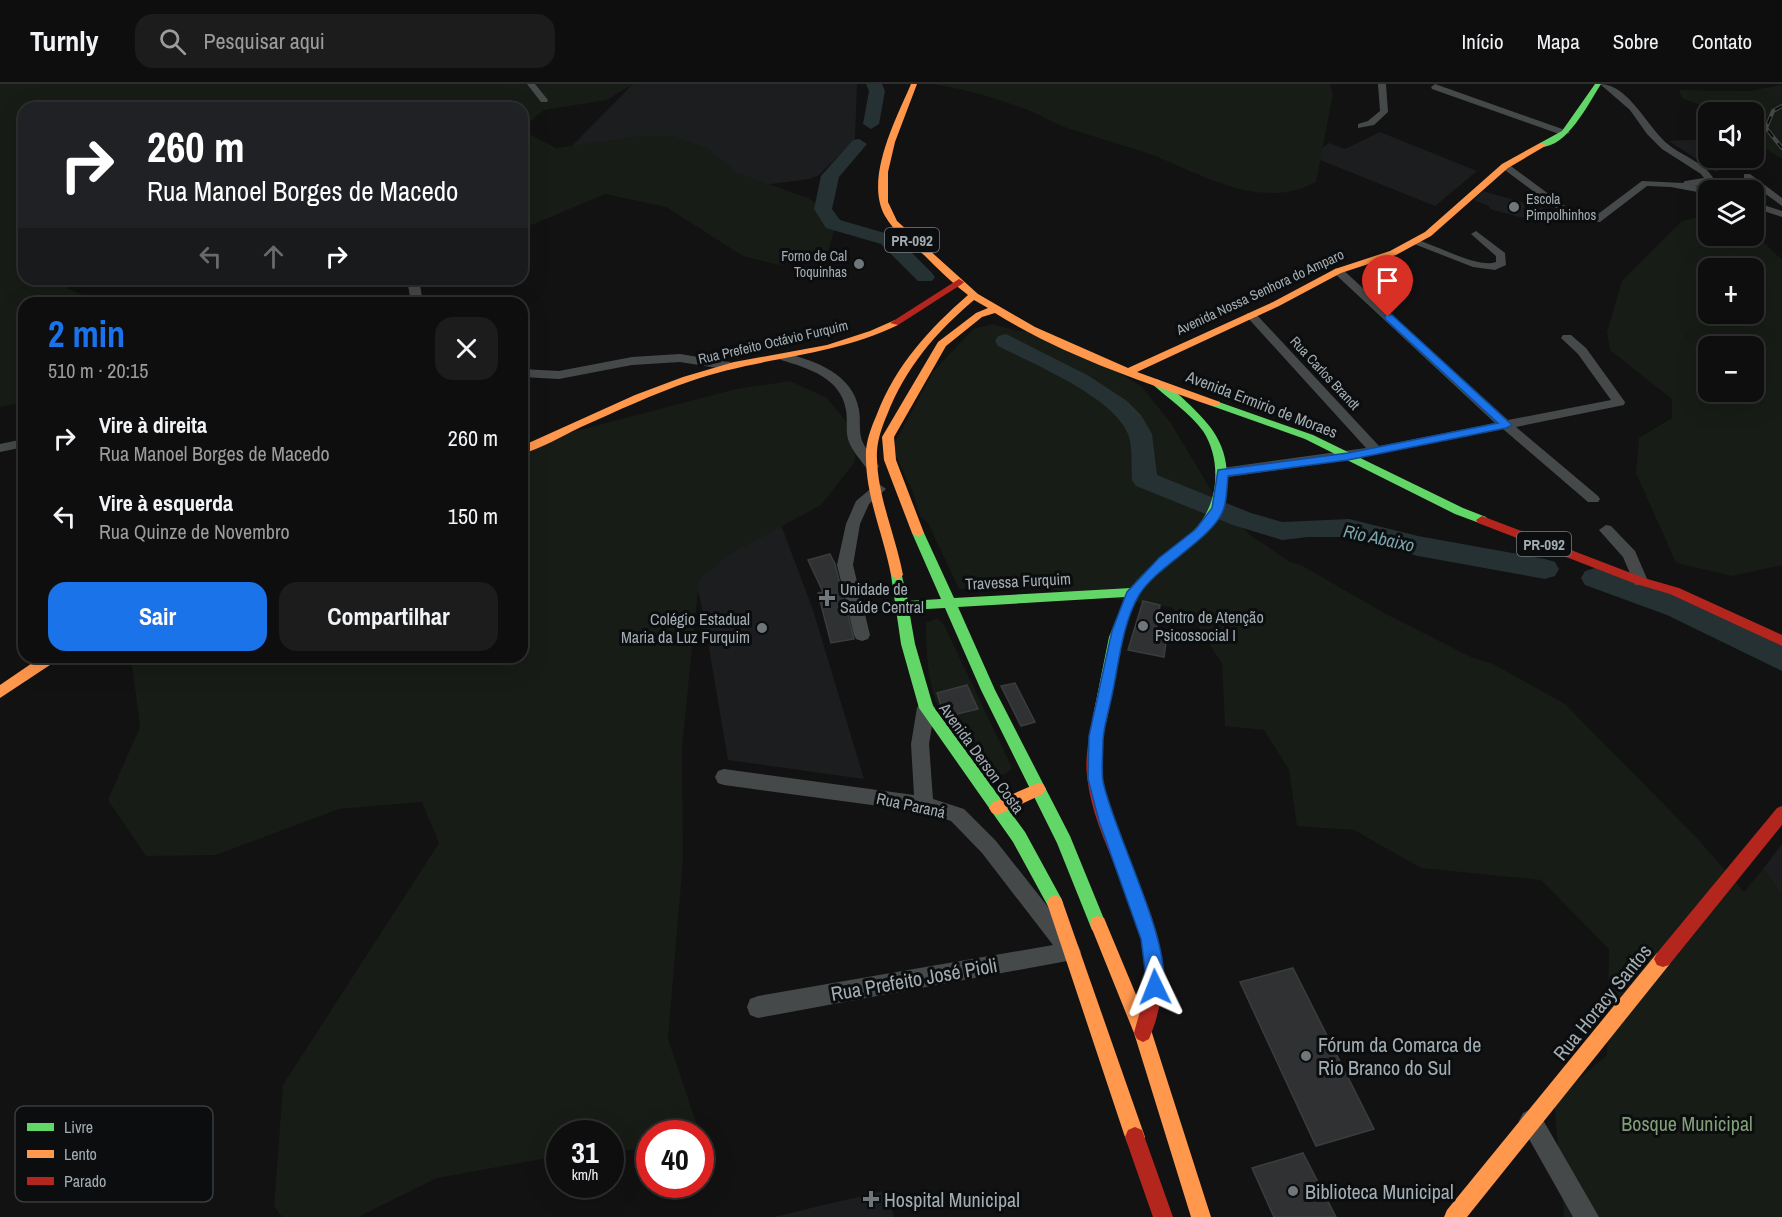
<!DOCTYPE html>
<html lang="pt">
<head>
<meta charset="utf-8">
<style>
	:root { --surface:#0e0e0e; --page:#1c1c1c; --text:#f1f3f6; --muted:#9b9c9e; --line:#2e2e2e; --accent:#1a73e8 }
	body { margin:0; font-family:"Archivo Narrow",sans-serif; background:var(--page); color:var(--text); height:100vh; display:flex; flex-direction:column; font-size:22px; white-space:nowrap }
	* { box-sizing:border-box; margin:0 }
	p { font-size:20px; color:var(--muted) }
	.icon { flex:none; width:33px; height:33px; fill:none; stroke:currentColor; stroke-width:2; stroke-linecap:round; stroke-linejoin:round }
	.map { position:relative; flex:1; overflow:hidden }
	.side { position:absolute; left:18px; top:213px; width:510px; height:366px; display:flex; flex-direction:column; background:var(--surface); border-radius:18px; box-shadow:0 6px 24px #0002,0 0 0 2px var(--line) }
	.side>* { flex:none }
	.top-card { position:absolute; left:18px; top:18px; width:510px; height:183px; border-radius:18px; box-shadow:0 6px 24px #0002,0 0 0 2px var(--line); background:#202124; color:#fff; overflow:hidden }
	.buttons { position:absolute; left:1698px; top:18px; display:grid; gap:12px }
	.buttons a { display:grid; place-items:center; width:66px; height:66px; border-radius:12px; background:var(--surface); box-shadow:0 6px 24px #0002,0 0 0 2px var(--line); font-size:30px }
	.speed { position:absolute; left:546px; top:1036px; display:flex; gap:12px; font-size:30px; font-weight:700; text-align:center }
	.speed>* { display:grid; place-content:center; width:78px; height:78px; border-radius:50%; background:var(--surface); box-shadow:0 6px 24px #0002,0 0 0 2px var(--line); line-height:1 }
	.speed small { font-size:15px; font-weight:400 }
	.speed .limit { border:9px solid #d22; background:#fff; color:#111 }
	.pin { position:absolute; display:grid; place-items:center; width:51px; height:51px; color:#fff; margin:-62px -26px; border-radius:50% 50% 50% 0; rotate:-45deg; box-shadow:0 0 6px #0007 }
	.pin .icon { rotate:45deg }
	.me { position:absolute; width:66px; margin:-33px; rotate:358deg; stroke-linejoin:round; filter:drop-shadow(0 0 4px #0008) }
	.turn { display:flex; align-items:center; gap:21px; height:126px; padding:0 30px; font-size:27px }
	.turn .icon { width:78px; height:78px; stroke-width:2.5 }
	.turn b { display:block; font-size:42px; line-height:51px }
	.lanes { display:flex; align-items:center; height:57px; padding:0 30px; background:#0003; justify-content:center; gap:30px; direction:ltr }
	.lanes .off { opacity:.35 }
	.round { display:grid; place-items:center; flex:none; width:63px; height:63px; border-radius:18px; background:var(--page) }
	.headline { display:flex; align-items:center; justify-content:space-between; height:102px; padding:0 30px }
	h1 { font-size:36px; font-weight:700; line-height:45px; color:var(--accent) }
	.button { display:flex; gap:12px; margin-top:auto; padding:12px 30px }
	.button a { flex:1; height:69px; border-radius:18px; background:var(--accent); color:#fff; font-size:24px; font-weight:700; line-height:69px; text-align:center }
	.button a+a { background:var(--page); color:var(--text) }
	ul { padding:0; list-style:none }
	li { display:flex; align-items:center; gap:18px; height:78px; padding:0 30px }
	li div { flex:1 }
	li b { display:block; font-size:22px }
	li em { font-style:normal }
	header { display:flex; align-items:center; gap:36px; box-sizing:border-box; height:84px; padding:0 30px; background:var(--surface); border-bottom:2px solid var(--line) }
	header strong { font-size:28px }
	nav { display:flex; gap:33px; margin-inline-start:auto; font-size:21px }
	.search { width:420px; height:54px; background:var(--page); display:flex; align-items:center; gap:15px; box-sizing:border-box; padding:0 21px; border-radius:18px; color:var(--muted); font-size:22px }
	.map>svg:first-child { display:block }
	.built { fill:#1c1d1f }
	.green { fill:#171c16; fill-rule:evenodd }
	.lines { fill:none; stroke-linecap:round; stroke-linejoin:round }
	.river { fill:#263133; fill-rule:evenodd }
	.building { fill:#2f3132; stroke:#3a3d3e; stroke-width:1.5 }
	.street { fill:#46494a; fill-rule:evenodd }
	.fast { fill:#63d668; fill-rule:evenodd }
	.slow { fill:#ff974d; fill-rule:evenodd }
	.jam { fill:#b3261e; fill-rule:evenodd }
	.rail-casing { stroke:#46494a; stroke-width:4 }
	.rail { stroke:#0c0d0e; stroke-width:2; stroke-dasharray:8; stroke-linecap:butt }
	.route { fill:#1a73e8; stroke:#114b97; stroke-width:1.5 }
	.poi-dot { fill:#70777b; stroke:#0c0d0e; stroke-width:2 }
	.labels { text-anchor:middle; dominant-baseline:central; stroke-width:6; stroke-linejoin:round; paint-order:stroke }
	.far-poi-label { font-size:14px; fill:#a2adb3; stroke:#0c0d0e; text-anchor:start }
	.far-street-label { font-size:14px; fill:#a2adb3; stroke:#0c0d0e }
	.shield { fill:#0c0d0e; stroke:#757d82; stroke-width:1.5 }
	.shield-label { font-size:15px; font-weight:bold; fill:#a2adb3 }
	.street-label { font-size:16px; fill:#a2adb3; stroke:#0c0d0e }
	.poi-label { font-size:16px; fill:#a2adb3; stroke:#0c0d0e; text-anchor:start }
	.water-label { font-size:18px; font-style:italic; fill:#79a6af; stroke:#0c0d0e }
	.near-street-label { font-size:20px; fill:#a2adb3; stroke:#0c0d0e }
	.near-poi-label { font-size:20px; fill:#a2adb3; stroke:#0c0d0e; text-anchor:start }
	.near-park-label { font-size:20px; fill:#829e79; stroke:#0c0d0e }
	.key { fill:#0c0d0e; stroke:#393d40; stroke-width:1.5 }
	.key-label { font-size:16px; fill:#a2adb3 }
</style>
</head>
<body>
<header>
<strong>Turnly</strong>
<div class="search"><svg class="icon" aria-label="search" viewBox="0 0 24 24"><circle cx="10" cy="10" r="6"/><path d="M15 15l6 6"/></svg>Pesquisar aqui</div>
<nav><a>Início</a><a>Mapa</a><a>Sobre</a><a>Contato</a></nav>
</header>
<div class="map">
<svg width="1782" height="1133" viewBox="0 0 1782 1133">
	<rect width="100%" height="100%" fill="#121212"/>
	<!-- built -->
	<g class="built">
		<polygon points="633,0 857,0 855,55 819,91 809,95 750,103 571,63"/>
		<polygon points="1380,48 1477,87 1435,122 1310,72 1329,59 1345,65"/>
		<polygon points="1708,55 1708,74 1747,75 1716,88 1669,57"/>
		<polygon points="1483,107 1548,126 1538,138 1490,125 1489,122 1474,116"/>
		<polygon points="775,425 813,526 864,695 728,676 702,523 681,438"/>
		<polygon points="1782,760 1782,811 1763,785"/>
		<polygon points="888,1106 894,1133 774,1133 815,1123"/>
	</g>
	<!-- green -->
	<g class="green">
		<polygon points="0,0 633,0 607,16 544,26 522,44 522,24 24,24 24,195 70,195 67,204 101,219 24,219 24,318 0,323"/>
		<path d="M 932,0 L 1330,0 L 1333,10 L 1316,98 C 1259,129 1198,87 1144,68 C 1119,60 1094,53 1070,45 C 1053,39 1037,29 1020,23 C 991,13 962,4 932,0 Z"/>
		<polygon points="1782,1 1782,75 1754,57 1754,28 1718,28 1682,14 1679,6 1749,7"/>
		<polygon points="522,46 556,64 640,52 673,52 708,65 737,89 808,114 838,134 827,171 779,181 743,172 666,123 605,110 522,145"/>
		<path d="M 1708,131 L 1708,152 L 1754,152 L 1754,149 L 1782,176 L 1782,481 L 1732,492 L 1676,479 L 1636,389 L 1639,354 L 1672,334 L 1672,315 L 1610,266 L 1607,248 L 1622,197 L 1682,137 ZM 1708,184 L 1754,184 L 1754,230 L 1708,230 ZM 1708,262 L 1754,262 L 1754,308 L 1708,308 Z"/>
		<polygon points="993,240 1017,247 1027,247 1081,266 1141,302 1170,338 1219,419 1250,451 1290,478 1301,481 1386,530 1471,573 1493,580 1565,620 1696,753 1744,808 1763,785 1782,811 1782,1133 1564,1133 1554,1016 1607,971 1609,865 1541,796 1421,784 1354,746 1297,742 1289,686 1264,646 1225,642 1222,580 1199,543 1170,523 1064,508 1042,503 959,505 928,439 920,432 912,406 892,364 933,288 973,245"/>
		<polygon points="790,297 827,314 858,352 854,379 821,421 728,471 699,496 682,663 683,776 668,955 700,1050 650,1050 649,1065 611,1067 610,1050 560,1050 559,1072 437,1094 358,1133 282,1133 274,1122 283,1001 439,759 422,718 339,725 216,771 146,772 108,716 140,643 131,573 522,573 522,361 736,305"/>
		<path d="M 937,534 L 944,541 L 1012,684 C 1006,692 1000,692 992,689 C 977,673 950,646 940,627 C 928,603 926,567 926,539 Z"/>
	</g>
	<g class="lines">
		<!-- river -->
		<g class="river">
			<polygon points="866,0 882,0 885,7 879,40 871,45 863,40 869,7"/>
			<polygon points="859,55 867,60 839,93 832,125 840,136 895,152 932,189 935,193 932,197 918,197 881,160 826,144 814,125 821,92 853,56"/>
			<path d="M 1006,250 L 1089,292 L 1127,317 L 1141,331 L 1152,350 L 1157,391 L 1251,429 L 1282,438 L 1349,435 L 1418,452 L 1545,475 L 1555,478 L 1559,485 L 1555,492 L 1545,495 L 1418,472 L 1349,453 L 1308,453 L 1282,456 L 1233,441 L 1136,402 L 1132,396 C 1131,382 1133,363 1128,350 C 1113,313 1033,280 998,262 L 995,257 L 998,252 Z"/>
			<polygon points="1595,484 1687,515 1782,562 1782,587 1667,531 1585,501 1581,494 1585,487"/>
		</g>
	</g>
	<!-- building -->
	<g class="building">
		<polygon points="830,470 835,480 854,555 831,559 818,509 823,508 808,476"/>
		<polygon points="1143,517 1160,521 1156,548 1167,550 1164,573 1128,566"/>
		<polygon points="1015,599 1035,638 1021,642 1001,602"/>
		<polygon points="967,601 978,625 949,632 941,622 937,609"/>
		<polygon points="1293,884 1374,1045 1316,1062 1240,898"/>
		<polygon points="1303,1069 1336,1133 1274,1133 1252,1084"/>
	</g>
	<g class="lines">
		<!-- street -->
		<g class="street">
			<polygon points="527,0 535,0 548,16 547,18 541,18"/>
			<polygon points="1378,0 1386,0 1388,28 1374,41 1358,44 1358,40 1368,37 1380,27"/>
			<polygon points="1435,0 1568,47 1570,49 1562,51 1432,5 1431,3"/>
			<path d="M 1600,0 C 1629,0 1648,45 1669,61 C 1684,73 1704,78 1714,95 C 1709,101 1702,101 1695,102 L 1713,106 L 1708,106 L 1708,110 L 1671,103 L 1647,102 L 1600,138 L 1574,137 L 1502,84 L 1502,80 L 1508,80 L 1577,131 L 1594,133 L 1642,97 L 1683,99 L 1685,97 L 1704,94 L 1701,90 L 1662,65 L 1647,50 L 1630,26 Z"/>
			<polygon points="1744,90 1750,90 1782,114 1782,122 1744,94"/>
			<polygon points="1754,118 1782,127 1782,133 1754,124"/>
			<path d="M 1476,147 L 1505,169 L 1506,181 L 1495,186 L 1473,183 L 1409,158 L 1414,155 C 1435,160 1477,185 1496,178 L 1496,172 L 1471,150 Z"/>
			<polygon points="1338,184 1342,185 1508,336 1611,316 1578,270 1561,254 1563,251 1571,251 1586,264 1625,318 1624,321 1516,343 1598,412 1600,415 1598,418 1588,418 1503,345 1348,376 1222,394 1217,392 1215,389 1222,384 1366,364 1247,233 1247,229 1255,229 1379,362 1495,339 1334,189 1334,185"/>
			<polygon points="311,195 360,195 354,198 315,200 311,199"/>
			<polygon points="407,195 419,195 423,219 411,219"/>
			<path d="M 785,269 C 816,277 853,290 859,326 C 861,337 858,348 863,359 C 867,367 874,374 879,382 L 877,385 L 867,385 C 861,376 853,368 849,358 C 845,348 848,337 846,326 C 841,294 808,284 781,276 L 779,273 Z"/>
			<polygon points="680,270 730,278 736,282 730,286 680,278 632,281 559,295 522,293 522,285 559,287 632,273"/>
			<polygon points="24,355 24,363 0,368 0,360"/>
			<polygon points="879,400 886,405 869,420 860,440 853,481 870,551 868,555 862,557 856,555 854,551 837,481 846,440 856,417 874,402"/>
			<polygon points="1606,441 1611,442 1635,467 1648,497 1645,501 1635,501 1623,473 1599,446"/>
			<polygon points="926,617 932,619 935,624 929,660 933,715 964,725 996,757 1078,861 1081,868 1078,875 758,934 750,931 747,923 750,915 758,912 1053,861 982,769 951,737 924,728 724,701 718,699 715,693 718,687 724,685 914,711 911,660 917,624 920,619"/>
			<polygon points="1531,1025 1539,1029 1599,1133 1573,1133 1519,1037 1523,1029"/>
		</g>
		<!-- fast -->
		<g class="fast">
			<path d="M 1595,0 L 1601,0 C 1588,20 1567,64 1540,63 L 1540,59 L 1562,47 Z"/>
			<path d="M 1156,295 C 1169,299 1205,334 1213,347 C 1224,363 1229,383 1226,403 C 1218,464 1155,472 1133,522 C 1121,549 1116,578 1111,606 C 1109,619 1109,635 1103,646 L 1098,648 L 1093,646 L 1091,642 L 1109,553 L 1125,513 L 958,523 L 995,606 L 1070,752 L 1106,840 L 1104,846 L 1098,848 L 1092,846 L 1057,759 L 981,606 L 945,524 L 909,526 L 915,560 L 933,622 L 1025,748 L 1061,814 L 1063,819 L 1061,824 L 1055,827 L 1049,824 L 1013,758 L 919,624 L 901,560 L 891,491 L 893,488 L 901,488 L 908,517 L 941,515 L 912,449 L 918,445 L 924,449 L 954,514 L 1131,504 C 1149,480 1175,467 1195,445 C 1219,420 1222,376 1203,347 C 1190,329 1169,315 1152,300 L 1151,298 Z"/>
			<polygon points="1216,317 1313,351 1463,424 1486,433 1488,436 1482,440 1455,430 1305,355 1212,322 1212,318"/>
		</g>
		<!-- slow -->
		<g class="slow">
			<path d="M 911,0 L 917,0 L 895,58 L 888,88 L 888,118 L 897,137 L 978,210 L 1035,243 L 1128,284 L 1273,218 L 1335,185 L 1390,167 L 1425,148 L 1502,80 L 1540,59 L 1547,61 L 1508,84 L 1431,152 L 1396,171 L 1341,189 L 1279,222 L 1137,288 L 1220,318 L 1220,322 L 1212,322 C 1138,296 1062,271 995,229 L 982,233 L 946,262 L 894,353 L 896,376 L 924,449 L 918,453 L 912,449 L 884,376 L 882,353 L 938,258 L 976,229 L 988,224 L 974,216 C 936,248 906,283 887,331 C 881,345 876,360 877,375 C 878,414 896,453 903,491 L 897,496 L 891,491 C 884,453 866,413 866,374 C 865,359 871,344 877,330 C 896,281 929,245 968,211 C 952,199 938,185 924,171 C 910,159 894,148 885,132 C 864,95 896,35 911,0 Z"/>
			<path d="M 895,236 L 898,237 L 898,241 C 832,273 759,273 691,297 C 653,310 617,327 581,343 C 562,352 542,364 522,370 L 522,362 L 635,311 L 683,293 L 734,278 L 827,261 L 870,247 Z"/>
			<polygon points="41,573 58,573 56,577 0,614 0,601"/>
			<polygon points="1038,699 1043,700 1046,705 1043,710 1002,729 997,731 992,729 989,724 992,719"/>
			<polygon points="1055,811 1061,814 1063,819 1145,1053 1142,1060 1135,1063 1128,1060 1125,1053 1047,819 1049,814"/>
			<polygon points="1098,832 1104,834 1152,949 1211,1133 1191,1133 1134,949 1090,840 1092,834"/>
			<polygon points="1663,867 1669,869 1672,875 1669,881 1467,1133 1444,1133 1447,1126 1657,869"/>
		</g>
		<!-- jam -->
		<g class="jam">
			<polygon points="959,195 964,198 962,200 898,241 890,239"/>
			<polygon points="1482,432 1644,494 1679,504 1782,551 1782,562 1670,510 1636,500 1478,439 1476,436"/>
			<path d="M 1098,636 L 1103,638 L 1105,642 C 1102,660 1099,679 1102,697 C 1120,791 1192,853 1149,955 L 1143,958 L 1137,955 L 1134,949 C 1139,929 1148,907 1146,886 C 1143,817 1094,760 1087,692 C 1085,676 1088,659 1091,642 L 1093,638 Z"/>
			<polygon points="1782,722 1782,741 1669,881 1663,883 1657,881 1654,875 1657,869 1777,724"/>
			<polygon points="1135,1043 1142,1046 1173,1133 1153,1133 1125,1053 1128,1046"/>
		</g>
		<!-- rail casing -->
		<g class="rail-casing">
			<polyline id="rail" points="1782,22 1773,27 1766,44 1782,64"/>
		</g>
		<!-- rail -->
		<use href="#rail" class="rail"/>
	</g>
	<!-- route -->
	<path class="route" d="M 1385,231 L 1392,231 L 1512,341 L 1506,344 L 1348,376 L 1228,392 C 1227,402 1227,414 1224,424 C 1215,454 1156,482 1139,511 C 1122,540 1119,579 1112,611 C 1109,626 1104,641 1103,656 C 1103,669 1101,684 1103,697 C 1112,746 1178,869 1161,909 L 1155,912 L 1148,909 L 1141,855 L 1099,737 L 1088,695 L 1089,652 L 1112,547 L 1127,508 L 1159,474 L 1196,445 L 1212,424 L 1218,386 L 1348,369 L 1498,339 L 1385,235 Z"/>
	<!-- markers -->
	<g class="poi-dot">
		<circle cx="1514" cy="123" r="6"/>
		<circle cx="859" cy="180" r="6"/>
		<path d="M824 505h6v6h6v6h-6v6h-6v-6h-6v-6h6z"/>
		<circle cx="1143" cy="542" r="6"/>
		<circle cx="762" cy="544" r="6"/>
		<circle cx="1306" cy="972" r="6"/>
		<circle cx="1293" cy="1107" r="6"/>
		<path d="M868 1106h6v6h6v6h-6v6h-6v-6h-6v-6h6z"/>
	</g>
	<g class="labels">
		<!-- far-poi labels -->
		<g class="far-poi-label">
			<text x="1526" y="115">Escola<tspan x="1526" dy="16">Pimpolhinhos</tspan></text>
			<text x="847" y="172" text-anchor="end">Forno de Cal<tspan x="847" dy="16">Toquinhas</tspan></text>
		</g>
		<!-- far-street labels -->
		<g class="far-street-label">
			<text transform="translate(1260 208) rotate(-25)">Avenida Nossa Senhora do Amparo</text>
			<text transform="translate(773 258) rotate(-13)">Rua Prefeito Octávio Furquim</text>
			<text transform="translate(1325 289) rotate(47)">Rua Carlos Brandt</text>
		</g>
		<!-- shield labels -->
		<g class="shield">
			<rect x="885" y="144" width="54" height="24" rx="4.5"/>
			<rect x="1517" y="448" width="54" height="24" rx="4.5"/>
		</g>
		<g class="shield-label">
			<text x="912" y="156">PR-092</text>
			<text x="1544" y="460">PR-092</text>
		</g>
		<!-- street labels -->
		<g class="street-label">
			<text transform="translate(1262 320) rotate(21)">Avenida Ermirio de Moraes</text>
			<text transform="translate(1018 497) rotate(-3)">Travessa Furquim</text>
			<text transform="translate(982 674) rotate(54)">Avenida Derson Costa</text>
			<text transform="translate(911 721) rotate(12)">Rua Paraná</text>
		</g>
		<!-- poi labels -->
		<g class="poi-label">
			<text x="840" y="505">Unidade de<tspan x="840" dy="18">Saúde Central</tspan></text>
			<text x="1155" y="533">Centro de Atenção<tspan x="1155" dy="18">Psicossocial I</tspan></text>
			<text x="750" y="535" text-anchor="end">Colégio Estadual<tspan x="750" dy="18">Maria da Luz Furquim</tspan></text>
		</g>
		<!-- water labels -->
		<g class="water-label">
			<text transform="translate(1379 454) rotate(12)">Rio Abaixo</text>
		</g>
		<!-- near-street labels -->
		<g class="near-street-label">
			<text transform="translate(914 895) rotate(-10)">Rua Prefeito José Pioli</text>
			<text transform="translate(1602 918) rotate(-51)">Rua Horacy Santos</text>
		</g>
		<!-- near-poi labels -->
		<g class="near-poi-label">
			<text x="1318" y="960">Fórum da Comarca de<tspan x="1318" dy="23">Rio Branco do Sul</tspan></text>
			<text x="1305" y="1107">Biblioteca Municipal</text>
			<text x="884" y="1115">Hospital Municipal</text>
		</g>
		<!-- near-park labels -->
		<g class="near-park-label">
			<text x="1687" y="1039">Bosque Municipal</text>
		</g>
	</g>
	<!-- legend -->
	<rect x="15" y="1022" width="198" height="96" rx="9" class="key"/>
	<rect x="27" y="1039" width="27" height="8" fill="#63d668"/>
	<rect x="27" y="1066" width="27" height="8" fill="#ff974d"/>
	<rect x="27" y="1093" width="27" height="8" fill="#b3261e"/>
	<g class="key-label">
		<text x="64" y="1049">Livre</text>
		<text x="64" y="1076">Lento</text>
		<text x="64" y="1103">Parado</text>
	</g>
</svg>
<div class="buttons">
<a><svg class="icon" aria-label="sound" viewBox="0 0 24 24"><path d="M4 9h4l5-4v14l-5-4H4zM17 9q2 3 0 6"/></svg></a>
<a><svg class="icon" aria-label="layers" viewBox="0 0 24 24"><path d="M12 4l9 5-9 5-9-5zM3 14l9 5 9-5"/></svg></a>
<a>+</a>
<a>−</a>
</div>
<div class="speed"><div>31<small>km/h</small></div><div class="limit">40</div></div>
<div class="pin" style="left:1388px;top:233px;background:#d93025"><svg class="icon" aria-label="arrive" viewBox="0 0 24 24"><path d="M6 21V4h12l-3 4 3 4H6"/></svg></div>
<svg class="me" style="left:1155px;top:903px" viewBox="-20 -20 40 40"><path d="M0-17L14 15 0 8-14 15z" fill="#1a73e8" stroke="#fff" stroke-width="4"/></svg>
<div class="top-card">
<div class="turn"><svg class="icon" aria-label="right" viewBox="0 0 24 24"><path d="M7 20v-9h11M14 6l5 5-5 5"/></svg><div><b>260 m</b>Rua Manoel Borges de Macedo</div></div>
<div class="lanes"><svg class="icon off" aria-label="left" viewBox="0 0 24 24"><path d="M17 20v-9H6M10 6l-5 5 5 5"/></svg><svg class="icon off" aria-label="ahead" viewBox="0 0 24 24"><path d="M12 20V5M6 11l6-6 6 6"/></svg><svg class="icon" aria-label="right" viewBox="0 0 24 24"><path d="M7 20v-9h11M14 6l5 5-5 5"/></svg></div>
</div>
<section class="side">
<div class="headline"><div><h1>2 min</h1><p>510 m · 20:15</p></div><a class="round"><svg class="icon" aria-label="close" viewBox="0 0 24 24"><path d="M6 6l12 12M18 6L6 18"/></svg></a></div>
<ul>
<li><svg class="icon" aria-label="right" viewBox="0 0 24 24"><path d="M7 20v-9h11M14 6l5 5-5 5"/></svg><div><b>Vire à direita</b><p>Rua Manoel Borges de Macedo</p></div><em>260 m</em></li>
<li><svg class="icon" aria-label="left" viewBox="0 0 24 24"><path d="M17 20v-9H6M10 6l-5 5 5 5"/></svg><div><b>Vire à esquerda</b><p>Rua Quinze de Novembro</p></div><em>150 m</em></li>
</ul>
<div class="button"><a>Sair</a><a>Compartilhar</a></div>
</section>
</div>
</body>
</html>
